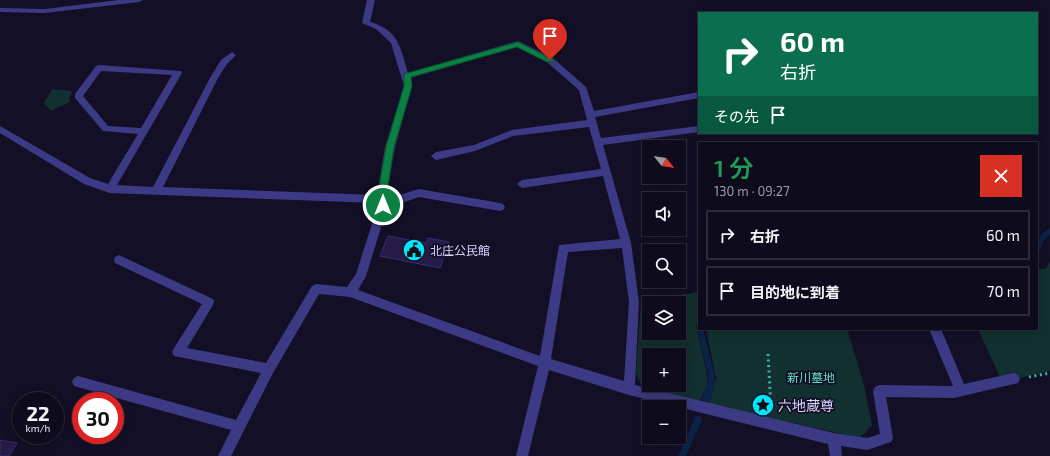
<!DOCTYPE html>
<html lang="ja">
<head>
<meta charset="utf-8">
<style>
	:root { --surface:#0e0b1c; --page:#171425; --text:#f1f3f6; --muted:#9b9ba3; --line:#2e2b3b }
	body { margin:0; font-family:"Exo 2","Noto Sans JP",sans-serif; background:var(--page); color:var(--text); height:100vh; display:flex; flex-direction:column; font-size:15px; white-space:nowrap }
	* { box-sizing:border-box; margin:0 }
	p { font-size:13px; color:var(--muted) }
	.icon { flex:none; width:22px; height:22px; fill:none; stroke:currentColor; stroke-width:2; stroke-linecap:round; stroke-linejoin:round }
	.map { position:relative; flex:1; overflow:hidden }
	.details { position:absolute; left:698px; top:142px; width:340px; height:188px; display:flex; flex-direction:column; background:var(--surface); border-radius:0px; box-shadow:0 2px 10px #0003,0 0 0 1px var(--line) }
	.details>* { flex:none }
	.banner { position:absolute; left:698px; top:12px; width:340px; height:122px; border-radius:0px; box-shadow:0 2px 10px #0003,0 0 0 1px var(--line); background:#0b6e4f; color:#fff; overflow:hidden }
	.needle { width:26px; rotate:120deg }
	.controls { position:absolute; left:642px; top:140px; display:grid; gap:8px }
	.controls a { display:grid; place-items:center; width:44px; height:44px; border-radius:0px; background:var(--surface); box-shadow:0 2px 10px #0003,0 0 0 1px var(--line); font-size:20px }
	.speed { position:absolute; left:12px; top:392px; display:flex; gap:8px; font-size:20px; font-weight:700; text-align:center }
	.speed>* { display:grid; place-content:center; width:52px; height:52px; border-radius:50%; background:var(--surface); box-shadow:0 2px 10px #0003,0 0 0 1px var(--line); line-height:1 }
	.speed small { font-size:10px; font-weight:400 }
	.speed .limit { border:6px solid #d22; background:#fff; color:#111 }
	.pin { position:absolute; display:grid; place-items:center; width:34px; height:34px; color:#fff; margin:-41px -17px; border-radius:50% 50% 50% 0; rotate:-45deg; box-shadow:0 0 4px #0007 }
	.pin .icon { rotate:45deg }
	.me { position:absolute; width:44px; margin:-22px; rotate:0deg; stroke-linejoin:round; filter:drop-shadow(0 0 3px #0008) }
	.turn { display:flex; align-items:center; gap:14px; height:84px; padding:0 16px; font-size:18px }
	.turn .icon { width:52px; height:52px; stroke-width:2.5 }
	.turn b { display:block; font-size:28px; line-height:34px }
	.then { display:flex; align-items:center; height:38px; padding:0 16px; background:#0003; gap:8px; font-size:15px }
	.round { display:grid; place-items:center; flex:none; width:42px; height:42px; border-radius:0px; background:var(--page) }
	.summary { display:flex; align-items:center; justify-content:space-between; height:68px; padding:0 16px }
	h1 { font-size:24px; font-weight:600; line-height:30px; color:#1e9e55 }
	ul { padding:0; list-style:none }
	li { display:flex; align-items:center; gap:12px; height:50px; margin:0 8px 6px; padding:0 8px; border:2px solid var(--line); border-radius:0px }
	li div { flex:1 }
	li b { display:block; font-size:15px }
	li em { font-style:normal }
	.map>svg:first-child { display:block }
	.green { fill:#12302f; fill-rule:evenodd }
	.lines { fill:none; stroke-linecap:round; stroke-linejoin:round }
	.stream { fill:#0c2248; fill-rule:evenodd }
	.building { fill:#241b47; stroke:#3b2d73 }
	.path { stroke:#2fb8b0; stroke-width:3; stroke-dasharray:2 3.5; stroke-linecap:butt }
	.minor { fill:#3d3a85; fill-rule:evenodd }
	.route { fill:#0b8043; stroke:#07532c }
	.labels { text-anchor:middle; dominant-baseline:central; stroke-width:3.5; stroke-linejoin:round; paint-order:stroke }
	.poi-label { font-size:12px; fill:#d9d4ff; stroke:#130f26; text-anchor:start }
	.park-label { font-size:12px; fill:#5fe0c0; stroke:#130f26 }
	.near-poi-label { font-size:14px; fill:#d9d4ff; stroke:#130f26; text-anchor:start }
</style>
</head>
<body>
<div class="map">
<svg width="1050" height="456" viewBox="0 0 1050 456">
	<rect width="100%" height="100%" fill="#130f26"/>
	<!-- green -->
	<g class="green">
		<polygon points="52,89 73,91 69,98 70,102 51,111 44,103"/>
		<polygon points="1050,261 1050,371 1002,382 978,329 1037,329 1037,269 1046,269"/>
		<path d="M 699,292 L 699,320 L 696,326 L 707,373 L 707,387 L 699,401 L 642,387 L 636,373 L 641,301 ZM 649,303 L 679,303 L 679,333 L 649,333 ZM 649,355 L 679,355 L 679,385 L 649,385 Z"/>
		<polygon points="706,329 847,329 864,385 872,425 860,438 709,404 716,378"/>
	</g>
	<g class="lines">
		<!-- stream -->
		<g class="stream">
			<path d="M 1050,228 L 1050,235 L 1044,240 L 1039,252 L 1037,253 C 1037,240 1039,235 1050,228 Z"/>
			<polygon points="699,326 699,329 703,329 714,372 715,385 709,402 706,403 703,402 702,399 707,385 708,372 697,329"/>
			<polygon points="698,416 701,417 702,420 686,456 678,456 695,417"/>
		</g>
	</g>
	<!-- building -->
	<g class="building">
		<polygon points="388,236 426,243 428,238 449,242 440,268 380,256"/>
		<polygon points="0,440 17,443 9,456 0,456"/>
	</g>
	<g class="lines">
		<!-- path -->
		<g class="path">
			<polyline points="768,354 771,408"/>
			<polyline points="669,355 675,350"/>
			<polyline points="1029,377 1050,373"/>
		</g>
		<!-- minor -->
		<g class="minor">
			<polygon points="119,0 143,0 139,2 45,13 0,12 0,8 45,9"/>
			<path d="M 367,0 L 375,0 L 370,22 C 399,30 400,47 408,73 L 518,41 L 553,58 L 586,87 L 594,111 L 699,92 L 699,98 L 595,117 L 601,138 L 699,126 L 699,132 L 603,145 L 631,243 L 639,302 L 635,385 L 834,433 L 867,438 L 880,434 L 873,391 L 875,387 L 879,385 L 953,386 L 929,329 L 941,329 L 964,384 L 1014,373 L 1018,375 L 1020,379 L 1018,383 L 954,398 L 886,397 L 893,438 L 891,442 L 867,450 L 841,446 L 842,456 L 830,456 L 828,444 L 629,395 L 549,370 L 528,456 L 516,456 L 538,366 L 350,297 L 319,294 L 273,373 L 231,456 L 218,456 L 231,430 L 74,386 L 72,382 L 74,378 L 78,376 L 236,420 L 261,373 L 174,356 L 172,352 L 174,348 L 202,304 L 115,263 L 114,260 L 115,257 L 119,255 L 123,257 L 213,299 L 214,302 L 213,305 L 187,348 L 266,363 L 312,286 L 316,284 L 347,287 L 356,274 L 378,205 L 377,203 L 110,193 L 84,184 L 0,133 L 0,126 L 90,178 L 108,184 L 138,134 L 103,131 L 75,98 L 75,94 L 96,66 L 99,65 L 181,71 L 182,73 L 117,185 L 153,187 L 210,78 L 221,60 L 232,52 L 236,55 L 227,64 L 218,78 L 163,187 L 377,195 L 385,147 L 404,86 L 391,43 L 376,29 L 362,23 ZM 517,47 L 547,62 L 579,90 L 587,120 L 512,130 L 474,145 L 436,152 L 431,156 L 436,160 L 475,151 L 513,136 L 589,127 L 601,169 L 522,180 L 517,184 L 522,188 L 603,176 L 620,239 L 559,245 L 540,356 L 358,290 L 366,276 L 387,208 L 419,197 L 500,211 L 503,210 L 505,207 L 503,204 L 500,203 L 419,189 L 386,199 L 395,147 L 412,86 L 410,78 ZM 101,71 L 172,75 L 141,128 L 108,126 L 83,96 ZM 622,248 L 629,302 L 624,381 L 551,359 L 568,252 Z"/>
		</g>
	</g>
	<!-- route -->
	<polygon class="route" points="518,42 554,60 552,62 547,62 517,47 411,77 412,86 394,147 386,199 388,205 383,209 380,208 377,199 386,147 404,86 404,74"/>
	<!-- icons -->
	<defs>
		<g id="civic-disc" transform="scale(1.15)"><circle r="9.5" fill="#00e5ff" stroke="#130f26"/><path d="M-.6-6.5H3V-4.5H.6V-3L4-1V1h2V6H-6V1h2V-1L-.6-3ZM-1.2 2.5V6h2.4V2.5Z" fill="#111"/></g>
		<g id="sight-disc" transform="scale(1.15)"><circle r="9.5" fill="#00e5ff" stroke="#130f26"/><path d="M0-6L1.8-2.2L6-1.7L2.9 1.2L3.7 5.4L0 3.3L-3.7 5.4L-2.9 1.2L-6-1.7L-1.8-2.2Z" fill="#111"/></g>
	</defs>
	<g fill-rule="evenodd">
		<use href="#civic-disc" x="414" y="250"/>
		<use href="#sight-disc" x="763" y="405"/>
	</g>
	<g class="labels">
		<!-- poi labels -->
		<g class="poi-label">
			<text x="430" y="250">北庄公民館</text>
		</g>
		<!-- park labels -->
		<g class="park-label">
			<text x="811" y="377">新川墓地</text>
		</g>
		<!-- near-poi labels -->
		<g class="near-poi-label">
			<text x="778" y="405">六地蔵尊</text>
		</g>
	</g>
</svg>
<div class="controls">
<a><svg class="needle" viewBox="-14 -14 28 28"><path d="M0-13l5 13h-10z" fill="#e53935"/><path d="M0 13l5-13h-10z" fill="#9b9ba3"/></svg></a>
<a><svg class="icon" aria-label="sound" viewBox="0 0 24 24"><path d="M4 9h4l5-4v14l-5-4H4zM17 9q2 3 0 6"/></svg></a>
<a><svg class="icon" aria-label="search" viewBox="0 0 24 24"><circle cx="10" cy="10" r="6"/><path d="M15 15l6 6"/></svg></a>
<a><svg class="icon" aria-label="layers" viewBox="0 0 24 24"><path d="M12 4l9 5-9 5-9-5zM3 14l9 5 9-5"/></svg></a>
<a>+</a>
<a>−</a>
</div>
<div class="speed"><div>22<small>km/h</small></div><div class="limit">30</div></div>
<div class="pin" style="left:550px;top:60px;background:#d93025"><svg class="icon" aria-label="arrive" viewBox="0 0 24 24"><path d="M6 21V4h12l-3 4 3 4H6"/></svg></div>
<svg class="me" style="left:383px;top:205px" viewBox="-20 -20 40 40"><circle r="17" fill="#0b8043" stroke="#fff" stroke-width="3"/><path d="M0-11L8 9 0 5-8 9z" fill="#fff"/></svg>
<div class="banner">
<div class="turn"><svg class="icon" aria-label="right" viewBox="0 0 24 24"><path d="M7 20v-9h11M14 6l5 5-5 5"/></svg><div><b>60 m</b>右折</div></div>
<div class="then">その先<svg class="icon" aria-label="arrive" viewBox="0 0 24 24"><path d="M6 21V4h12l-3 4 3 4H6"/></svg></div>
</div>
<section class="details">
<div class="summary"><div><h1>1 分</h1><p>130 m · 09:27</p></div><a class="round" style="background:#d93025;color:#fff"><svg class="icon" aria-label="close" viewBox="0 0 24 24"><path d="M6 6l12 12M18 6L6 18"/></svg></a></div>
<ul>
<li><svg class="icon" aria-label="right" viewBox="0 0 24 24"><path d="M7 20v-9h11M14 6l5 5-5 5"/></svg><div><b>右折</b></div><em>60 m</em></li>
<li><svg class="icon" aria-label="arrive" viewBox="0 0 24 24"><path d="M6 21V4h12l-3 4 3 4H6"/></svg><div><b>目的地に到着</b></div><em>70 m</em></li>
</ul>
</section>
</div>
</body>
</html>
